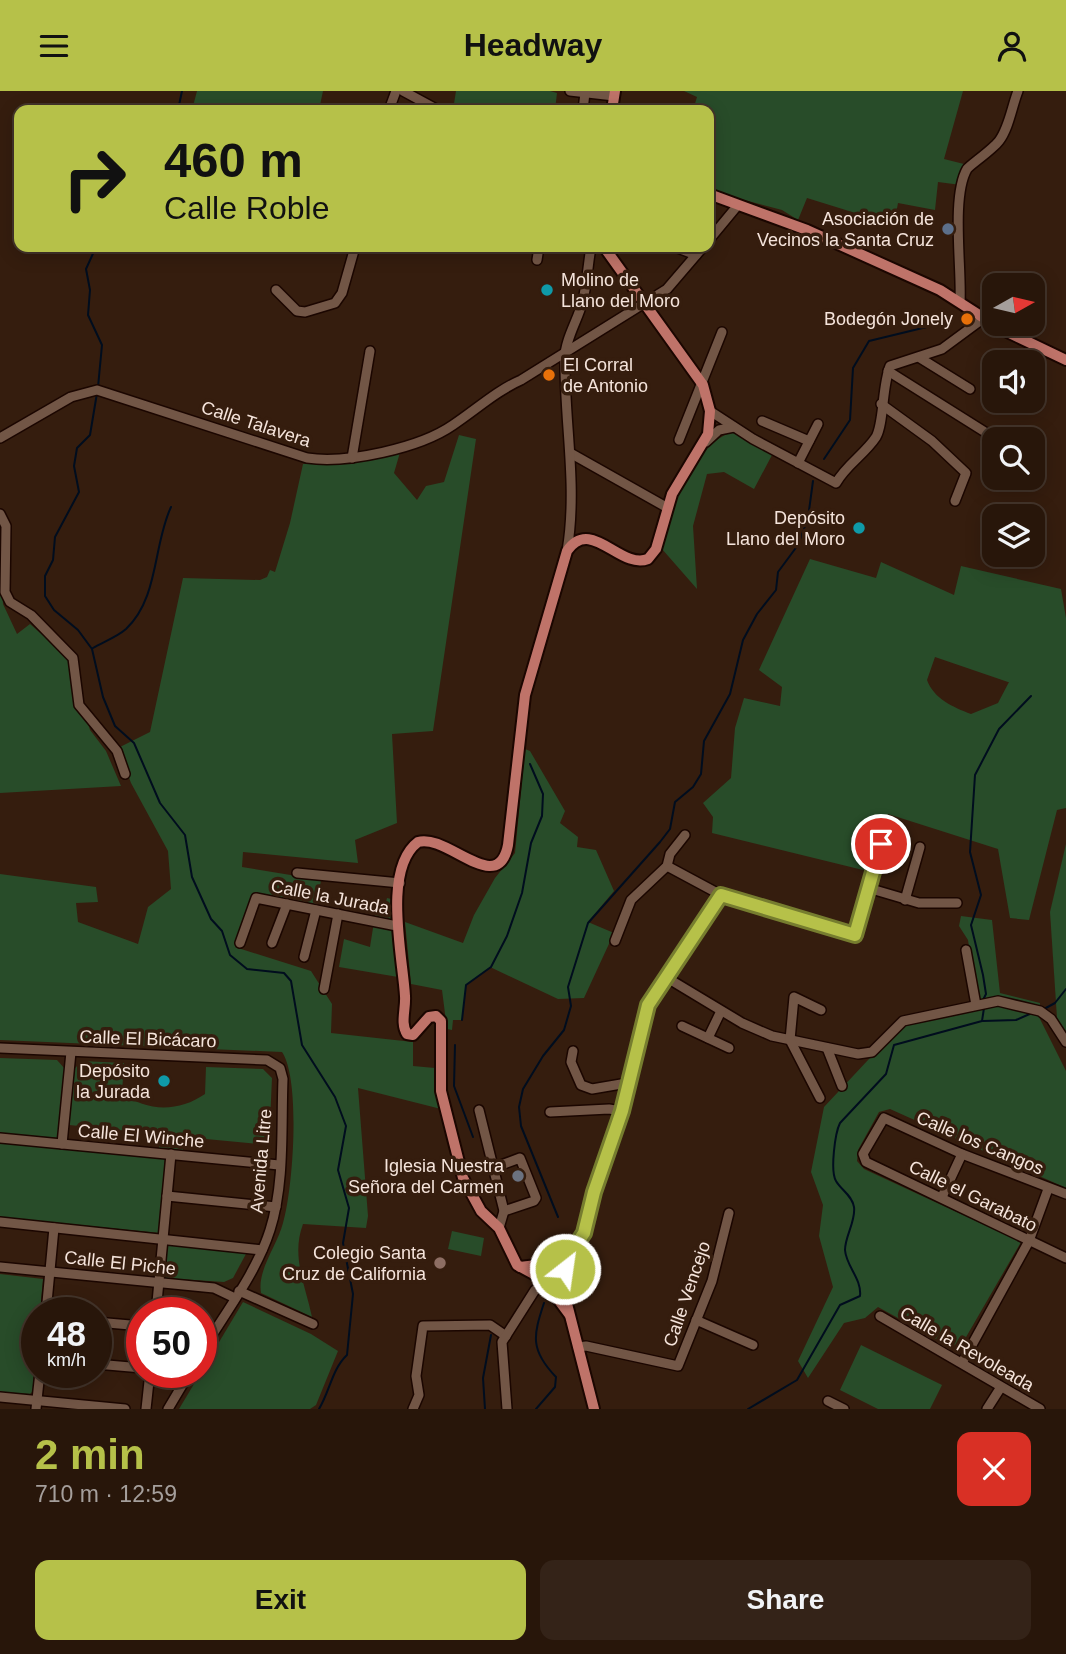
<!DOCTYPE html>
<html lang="en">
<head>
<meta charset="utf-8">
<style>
	:root { --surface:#28160a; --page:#342318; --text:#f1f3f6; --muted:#a59f9c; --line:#44352b; --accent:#b6c149 }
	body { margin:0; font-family:Helvetica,sans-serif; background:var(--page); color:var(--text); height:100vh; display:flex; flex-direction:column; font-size:26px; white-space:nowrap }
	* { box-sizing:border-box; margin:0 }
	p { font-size:23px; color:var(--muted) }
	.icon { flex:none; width:38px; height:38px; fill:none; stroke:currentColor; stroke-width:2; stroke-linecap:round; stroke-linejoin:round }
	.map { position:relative; height:1318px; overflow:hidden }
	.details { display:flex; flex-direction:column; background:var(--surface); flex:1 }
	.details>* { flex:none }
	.banner { position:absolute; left:14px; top:14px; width:700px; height:147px; border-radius:14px; box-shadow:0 4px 18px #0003,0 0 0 2px var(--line); background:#b6c149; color:#111; overflow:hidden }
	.needle { width:46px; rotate:82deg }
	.buttons { position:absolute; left:982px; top:182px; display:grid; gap:14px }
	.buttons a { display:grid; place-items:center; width:63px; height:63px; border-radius:14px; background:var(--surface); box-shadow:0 4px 18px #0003,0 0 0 2px var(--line); font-size:35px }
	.speed { position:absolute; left:21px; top:1206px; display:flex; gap:14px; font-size:35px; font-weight:700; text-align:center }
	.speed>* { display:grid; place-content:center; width:91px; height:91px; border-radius:50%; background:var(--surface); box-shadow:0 4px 18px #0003,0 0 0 2px var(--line); line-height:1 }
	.speed small { font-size:18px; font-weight:400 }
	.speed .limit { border:10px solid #d22; background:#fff; color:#111 }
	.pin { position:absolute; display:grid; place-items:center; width:60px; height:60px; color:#fff; margin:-30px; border:4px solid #fff; border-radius:50%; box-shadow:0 2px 7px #0007 }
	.me { position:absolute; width:77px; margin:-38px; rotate:30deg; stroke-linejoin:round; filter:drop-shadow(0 0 5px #0008) }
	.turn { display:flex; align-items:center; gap:24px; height:147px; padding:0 35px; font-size:32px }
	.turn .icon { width:91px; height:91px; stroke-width:2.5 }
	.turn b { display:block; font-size:49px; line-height:60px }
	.round { display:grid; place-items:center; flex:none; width:74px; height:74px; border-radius:14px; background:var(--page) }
	.overview { display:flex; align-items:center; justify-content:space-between; height:119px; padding:0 35px }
	h1 { font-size:42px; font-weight:600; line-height:52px; color:var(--accent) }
	.primary-button { display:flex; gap:14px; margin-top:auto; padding:14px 35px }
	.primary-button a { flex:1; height:80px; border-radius:14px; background:var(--accent); color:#111; font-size:28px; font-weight:600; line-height:80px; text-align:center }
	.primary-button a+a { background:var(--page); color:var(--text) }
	header { display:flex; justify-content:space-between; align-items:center; height:91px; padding:0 35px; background:var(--accent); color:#111; font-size:32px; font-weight:600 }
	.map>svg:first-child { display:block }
	.green { fill:#284c29; fill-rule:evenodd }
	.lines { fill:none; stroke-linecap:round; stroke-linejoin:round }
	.stream { stroke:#000d1e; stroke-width:2 }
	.minor-casing { stroke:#1b0600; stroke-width:12 }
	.major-casing { stroke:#1b0600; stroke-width:14 }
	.minor { stroke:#725646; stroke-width:9 }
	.major { stroke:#bf7369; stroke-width:10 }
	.route-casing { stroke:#767d2f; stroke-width:18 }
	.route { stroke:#b6c149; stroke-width:12 }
	.service-dot { fill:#5c6f8a; stroke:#351d0e; stroke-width:2.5 }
	.culture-dot { fill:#0f9aa8; stroke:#351d0e; stroke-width:2.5 }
	.food-dot { fill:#e8710a; stroke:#351d0e; stroke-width:2.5 }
	.worship-dot { fill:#6b7280; stroke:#351d0e; stroke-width:2.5 }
	.education-dot { fill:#8d6e63; stroke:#351d0e; stroke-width:2.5 }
	.labels { text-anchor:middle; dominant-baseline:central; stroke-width:7; stroke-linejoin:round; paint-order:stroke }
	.poi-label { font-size:18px; fill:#f5e4db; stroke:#351d0e; text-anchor:end }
	.street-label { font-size:18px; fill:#f5e4db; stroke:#351d0e }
</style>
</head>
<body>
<header><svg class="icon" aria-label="menu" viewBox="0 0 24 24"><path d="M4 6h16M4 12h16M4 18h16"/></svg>Headway<svg class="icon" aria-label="person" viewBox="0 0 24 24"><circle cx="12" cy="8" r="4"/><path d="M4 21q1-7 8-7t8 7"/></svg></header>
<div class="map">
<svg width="1066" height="1318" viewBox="0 0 1066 1318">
	<rect width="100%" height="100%" fill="#351d0e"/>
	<!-- green -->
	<g class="green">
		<polygon points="197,0 323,0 319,19 192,19"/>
		<polygon points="456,0 550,0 557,2 555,19 453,19"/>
		<polygon points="684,0 963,0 944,68 964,73 961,94 938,91 935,119 898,112 894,134 807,107 798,129 782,119 718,102 709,98 709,19 693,19 697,6"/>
		<path d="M 735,341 L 772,364 L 754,398 L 724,381 L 707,383 L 693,435 L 697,498 L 662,458 C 665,446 667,432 670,420 C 677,394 708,344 735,341 Z"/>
		<path d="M 459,344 L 476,348 L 433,640 L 392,643 L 397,732 L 355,749 L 358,772 L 243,761 L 242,776 L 321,789 L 317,815 L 255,804 L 235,856 L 311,880 L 332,913 L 331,942 L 413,951 L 413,975 L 435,977 L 441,1018 L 358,997 L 368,1125 L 366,1137 L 303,1133 C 291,1165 305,1193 312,1226 L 261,1202 C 257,1179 277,1155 283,1132 C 293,1099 301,989 282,961 L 0,949 L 0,783 L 96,796 L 98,811 L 76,812 L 78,831 L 138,853 L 148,816 L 171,798 L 168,760 L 131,692 L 118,657 L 150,641 L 183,487 L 260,489 L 267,486 L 270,479 L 275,481 L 290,432 L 303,373 L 348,373 L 401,358 L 394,382 L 417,409 L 426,395 L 444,391 Z"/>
		<polygon points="0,433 3,513 17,543 30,533 69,567 90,639 106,660 121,695 0,702"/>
		<path d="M 810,468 L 876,487 L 881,471 L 954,504 L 961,475 L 1061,498 L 1066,527 L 1066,717 L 1057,719 L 1029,829 L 1010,827 L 998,758 L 888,723 L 867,780 L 712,742 L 713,726 L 703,712 L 731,687 L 735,637 L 744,607 L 780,615 L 782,596 L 759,579 ZM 935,566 L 1008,591 L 1009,591 L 998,612 L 971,623 C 953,616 934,608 927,589 Z"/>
		<polygon points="525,658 530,660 565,720 560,732 578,746 577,756 596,759 614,800 588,831 614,842 584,907 558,908 490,876 466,894 462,929 453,929 452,939 447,938 442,899 411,893 405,831 463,852 474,824 495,787 515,762"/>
		<polygon points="1066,753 1066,942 1057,927 1050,821"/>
		<polygon points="387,807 391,808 398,886 339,876 344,848 370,856 376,818 384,819"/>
		<polygon points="961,825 992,829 1000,902 1040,912 1039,926 1066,980 1066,1097 890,1018 879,1021 858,1059 857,1070 864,1078 1021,1151 958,1260 878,1216 865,1227 844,1232 808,1287 798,1270 833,1196 819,1145 823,1114 811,1081 824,1016 898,937 978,915 968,849 959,835"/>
		<polygon points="0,967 57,969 65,978 58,1047 0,1042"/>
		<path d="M 82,970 L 124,972 L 122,1002 C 147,1021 179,1021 205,1003 L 206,976 L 263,978 L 272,987 L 269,1054 L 185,1046 L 183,1059 L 159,1057 L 159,1043 L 69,1034 L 75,977 Z"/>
		<polygon points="0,1052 165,1068 159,1142 0,1126"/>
		<polygon points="452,1140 484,1147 481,1165 448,1158"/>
		<polygon points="168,1154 247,1161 233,1187 224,1191 163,1187"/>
		<polygon points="0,1183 43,1188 40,1221 37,1222 33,1300 30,1303 0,1301"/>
		<polygon points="243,1211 311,1243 338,1260 316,1314 310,1318 179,1318"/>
		<polygon points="861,1254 942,1294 930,1318 878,1318 840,1299"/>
	</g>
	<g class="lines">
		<!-- stream -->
		<g class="stream">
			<polyline points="178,19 182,0"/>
			<polyline points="96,156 86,178 90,199 88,224 102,254 98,296"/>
			<path d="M 97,302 L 90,344 L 77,357 L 74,375 L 79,401 L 55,446 L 53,469 L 45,485 L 45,505 L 54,519 L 78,539 L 92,558 L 103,606 L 115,635 L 134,652 L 160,712 L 185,744 L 192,786 L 211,828 L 222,840 L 230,864 L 247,878 L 284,882 L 291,890 L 302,954 L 335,1006 L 346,1035 L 338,1079 L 349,1117 L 343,1152 L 353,1203 L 347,1264 C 332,1278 330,1300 319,1318"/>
			<polyline points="824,368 850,329 853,277 869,250 935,234 953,223"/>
			<path d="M 93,557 C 103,551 117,546 126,538 C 159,507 153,454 171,416"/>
			<polyline points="983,909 986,903 983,884 971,834 981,804 970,761 975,684 999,638 1031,605"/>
			<polyline points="1044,918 1055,912 1066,898"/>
			<polyline points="462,929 466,894 491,876 507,845 522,802 531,752 542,725 543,703 530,673"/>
			<polyline points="983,930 1016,929 1032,922"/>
			<polyline points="455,954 454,995 473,1046"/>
			<polyline points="558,1126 521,1035 519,1016 523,998 543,965 564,939 571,915 568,896 588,832 660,751 670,738 675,711 693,696 701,683 704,650 730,603 743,549 757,523 776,499 778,481 798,454 808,427 813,390"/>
			<polyline points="485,1318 483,1287 491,1244"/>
			<path d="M 536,1318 L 555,1296 L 556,1286 C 530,1259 533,1245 544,1212"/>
			<path d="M 748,1318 L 797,1289 L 840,1214 L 860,1205 C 862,1188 846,1175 845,1159 C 845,1145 856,1130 854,1116 C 852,1104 841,1099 836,1090 C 830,1080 835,1042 840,1032 L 886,983 L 894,954 L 982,930 L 984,917"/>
		</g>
		<!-- minor casing -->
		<g class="minor-casing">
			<g id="minor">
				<polyline points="403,0 438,19"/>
				<polyline points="570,0 614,5"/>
				<polyline points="389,19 396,0"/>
				<polyline points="583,19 585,2"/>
				<polyline points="709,149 738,114"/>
				<polyline points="675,156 696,164"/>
				<polyline points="537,169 539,156"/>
				<polyline points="276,199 297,220 305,221 335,212 342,202 355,156"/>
				<path d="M 960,211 C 962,178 951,106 967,78 C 970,74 992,59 999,50 C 1009,37 1012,15 1018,0"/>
				<polyline points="920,267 970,298"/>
				<polyline points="888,280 985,341 994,350"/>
				<polyline points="881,313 932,350 966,382 955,410"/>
				<path d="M 710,320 L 753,348 L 836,392 C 846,374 865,363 876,346 C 884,332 882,295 890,275 L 942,258 L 984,227"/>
				<polyline points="762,330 809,350"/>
				<path d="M 0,347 L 71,306 L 97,299 L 307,367 C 347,373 420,357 453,334 C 477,318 496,300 521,289 L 667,198 L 703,156"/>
				<polyline points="679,349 722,241"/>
				<polyline points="706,351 719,339 734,336"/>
				<polyline points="572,363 666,416"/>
				<polyline points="352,367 370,260"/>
				<polyline points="798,372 818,333"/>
				<polyline points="0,423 6,435 5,501 10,511 31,524 73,567 79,614 117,660 125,683"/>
				<path d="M 567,460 C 578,394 564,331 565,266 C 565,248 579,227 583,209 C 587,192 588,173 591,156"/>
				<polyline points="667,775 721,804 855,844 887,731"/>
				<polyline points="297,782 400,792"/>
				<polyline points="868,797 919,812 957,812"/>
				<polyline points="905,809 920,756"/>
				<polyline points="615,850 631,809 667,775 670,763 685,744"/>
				<polyline points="240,852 256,807 397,835"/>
				<polyline points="272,852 287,813"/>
				<polyline points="966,859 976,914"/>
				<polyline points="304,866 316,819"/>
				<polyline points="664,885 742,932 772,945 858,963 872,961 903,930 998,910 1040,920 1051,928 1066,951"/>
				<polyline points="324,898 338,823"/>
				<polyline points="682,935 729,957"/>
				<polyline points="708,947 721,920"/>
				<path d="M 0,957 L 267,969 L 280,977 L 283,988 C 281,1037 285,1092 270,1139 C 256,1183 224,1223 201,1262"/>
				<polyline points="827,957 842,995"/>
				<polyline points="573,960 571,971 581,994 592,998 627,992"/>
				<polyline points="820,1007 790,949 794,906 821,919"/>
				<polyline points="479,1019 504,1120 499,1137"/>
				<polyline points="550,1021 609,1018 622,1020"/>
				<polyline points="0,1047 279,1074"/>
				<polyline points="62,1053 71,961"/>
				<polyline points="493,1077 520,1067 536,1107 534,1110 504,1120"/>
				<polyline points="1066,1103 962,1063 884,1027 863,1063 866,1071 1066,1167"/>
				<polyline points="167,1105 276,1116"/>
				<polyline points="942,1106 962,1063"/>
				<polyline points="0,1131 262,1159"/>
				<polyline points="562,1175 584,1142 594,1100 622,1020 648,914 721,804"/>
				<polyline points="0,1176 214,1197 235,1207"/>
				<polyline points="239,1200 313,1233"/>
				<polyline points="46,1222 54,1137"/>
				<polyline points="156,1222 171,1063"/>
				<polyline points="880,1225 1040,1318"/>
				<polyline points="696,1229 753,1254"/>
				<polyline points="96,1231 142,1235"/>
				<polyline points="201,1241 213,1243"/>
				<polyline points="578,1256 586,1255 678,1275 712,1190 729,1122"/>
				<polyline points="962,1272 1029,1150 1048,1098"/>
				<polyline points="96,1273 142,1277"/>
				<polyline points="0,1306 125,1318"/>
				<polyline points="828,1310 844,1318"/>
				<polyline points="36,1318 40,1281"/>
				<polyline points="146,1318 150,1281"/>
				<polyline points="168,1318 190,1281"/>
				<polyline points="413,1318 419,1304 416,1285 423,1235 490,1234 506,1245"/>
				<polyline points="507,1318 502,1251 535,1199 544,1191"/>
				<polyline points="987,1318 1001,1296"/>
			</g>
		</g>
		<!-- major casing -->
		<g class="major-casing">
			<g id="major">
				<polyline points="612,19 615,0"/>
				<polyline points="709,103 807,139 940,199 1001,238 1066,269"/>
				<polyline points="520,1176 553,1172 565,1178 565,1205 594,1318"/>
				<path d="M 569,1223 L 543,1188 L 517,1174 L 499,1137 L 481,1120 L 463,1087 L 441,1000 L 441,930 L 436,925 L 429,926 L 413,944 L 407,943 C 400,932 406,918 405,905 C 403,867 382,778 418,751 C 447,742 498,807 508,754 L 525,604 L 567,460 C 591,425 620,479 648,468 L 656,458 L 672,403 L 708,343 L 710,320 L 703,294 L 604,156"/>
			</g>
		</g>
		<!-- minor -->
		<use href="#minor" class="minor"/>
		<!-- major -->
		<use href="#major" class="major"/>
	</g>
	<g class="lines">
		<!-- route casing -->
		<g class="route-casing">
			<polyline id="route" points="565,1178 562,1175 584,1142 594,1101 622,1020 648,914 721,804 855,844 881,753"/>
		</g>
		<!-- route -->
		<use href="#route" class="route"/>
	</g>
	<!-- markers -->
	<circle class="service-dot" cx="948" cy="138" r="7"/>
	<g class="culture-dot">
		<circle cx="547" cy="199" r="7"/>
		<circle cx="859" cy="437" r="7"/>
		<circle cx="164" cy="990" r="7"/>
	</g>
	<g class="food-dot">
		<circle cx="967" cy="228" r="7"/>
		<circle cx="549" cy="284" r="7"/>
	</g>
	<circle class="worship-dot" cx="518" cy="1085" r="7"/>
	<circle class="education-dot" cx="440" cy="1172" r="7"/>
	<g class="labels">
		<!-- poi labels -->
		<g class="poi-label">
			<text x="934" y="128">Asociación de<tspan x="934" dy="21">Vecinos la Santa Cruz</tspan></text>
			<text x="561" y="189" text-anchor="start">Molino de<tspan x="561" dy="21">Llano del Moro</tspan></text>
			<text x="953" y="228">Bodegón Jonely</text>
			<text x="563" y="274" text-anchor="start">El Corral<tspan x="563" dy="21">de Antonio</tspan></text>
			<text x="845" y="427">Depósito<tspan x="845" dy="21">Llano del Moro</tspan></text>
			<text x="150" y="980">Depósito<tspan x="150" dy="21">la Jurada</tspan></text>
			<text x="504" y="1075">Iglesia Nuestra<tspan x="504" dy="21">Señora del Carmen</tspan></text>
			<text x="426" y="1162">Colegio Santa<tspan x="426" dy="21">Cruz de California</tspan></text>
		</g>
		<!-- street labels -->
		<g class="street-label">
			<text transform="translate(256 333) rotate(18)">Calle Talavera</text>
			<text transform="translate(330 806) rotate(11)">Calle la Jurada</text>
			<text transform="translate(148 948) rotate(2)">Calle El Bicácaro</text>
			<text transform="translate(141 1045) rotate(5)">Calle El Winche</text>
			<text transform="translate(980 1052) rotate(23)">Calle los Cangos</text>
			<text transform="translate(261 1070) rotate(-85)">Avenida Litre</text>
			<text transform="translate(973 1105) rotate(26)">Calle el Garabato</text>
			<text transform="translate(120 1172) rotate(6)">Calle El Piche</text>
			<text transform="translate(687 1203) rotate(-71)">Calle Vencejo</text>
			<text transform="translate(967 1258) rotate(30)">Calle la Revoleada</text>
		</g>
	</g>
</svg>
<div class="buttons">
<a><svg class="needle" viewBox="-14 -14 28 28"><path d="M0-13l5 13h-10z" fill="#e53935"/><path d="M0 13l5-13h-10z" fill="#a59f9c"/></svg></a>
<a><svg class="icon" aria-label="sound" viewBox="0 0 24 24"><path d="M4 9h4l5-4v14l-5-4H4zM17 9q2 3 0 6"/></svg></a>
<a><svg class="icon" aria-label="search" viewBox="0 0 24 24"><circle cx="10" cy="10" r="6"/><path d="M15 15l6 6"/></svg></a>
<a><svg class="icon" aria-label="layers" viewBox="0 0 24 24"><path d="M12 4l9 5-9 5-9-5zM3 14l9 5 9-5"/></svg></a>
</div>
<div class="speed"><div>48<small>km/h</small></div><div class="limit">50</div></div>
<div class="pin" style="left:881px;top:753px;background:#d93025"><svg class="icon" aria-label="arrive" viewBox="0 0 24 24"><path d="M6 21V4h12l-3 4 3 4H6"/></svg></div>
<svg class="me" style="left:565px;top:1178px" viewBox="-20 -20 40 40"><circle r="17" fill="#b6c149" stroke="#fff" stroke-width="3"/><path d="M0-11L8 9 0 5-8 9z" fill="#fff"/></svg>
<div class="banner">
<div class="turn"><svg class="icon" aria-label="right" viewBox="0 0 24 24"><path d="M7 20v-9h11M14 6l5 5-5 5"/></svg><div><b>460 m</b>Calle Roble</div></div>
</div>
</div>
<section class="details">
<div class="overview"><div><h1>2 min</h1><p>710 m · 12:59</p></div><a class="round" style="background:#d93025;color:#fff"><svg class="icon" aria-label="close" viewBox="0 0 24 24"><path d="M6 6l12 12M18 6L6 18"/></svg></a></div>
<div class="primary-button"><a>Exit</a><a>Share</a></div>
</section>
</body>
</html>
